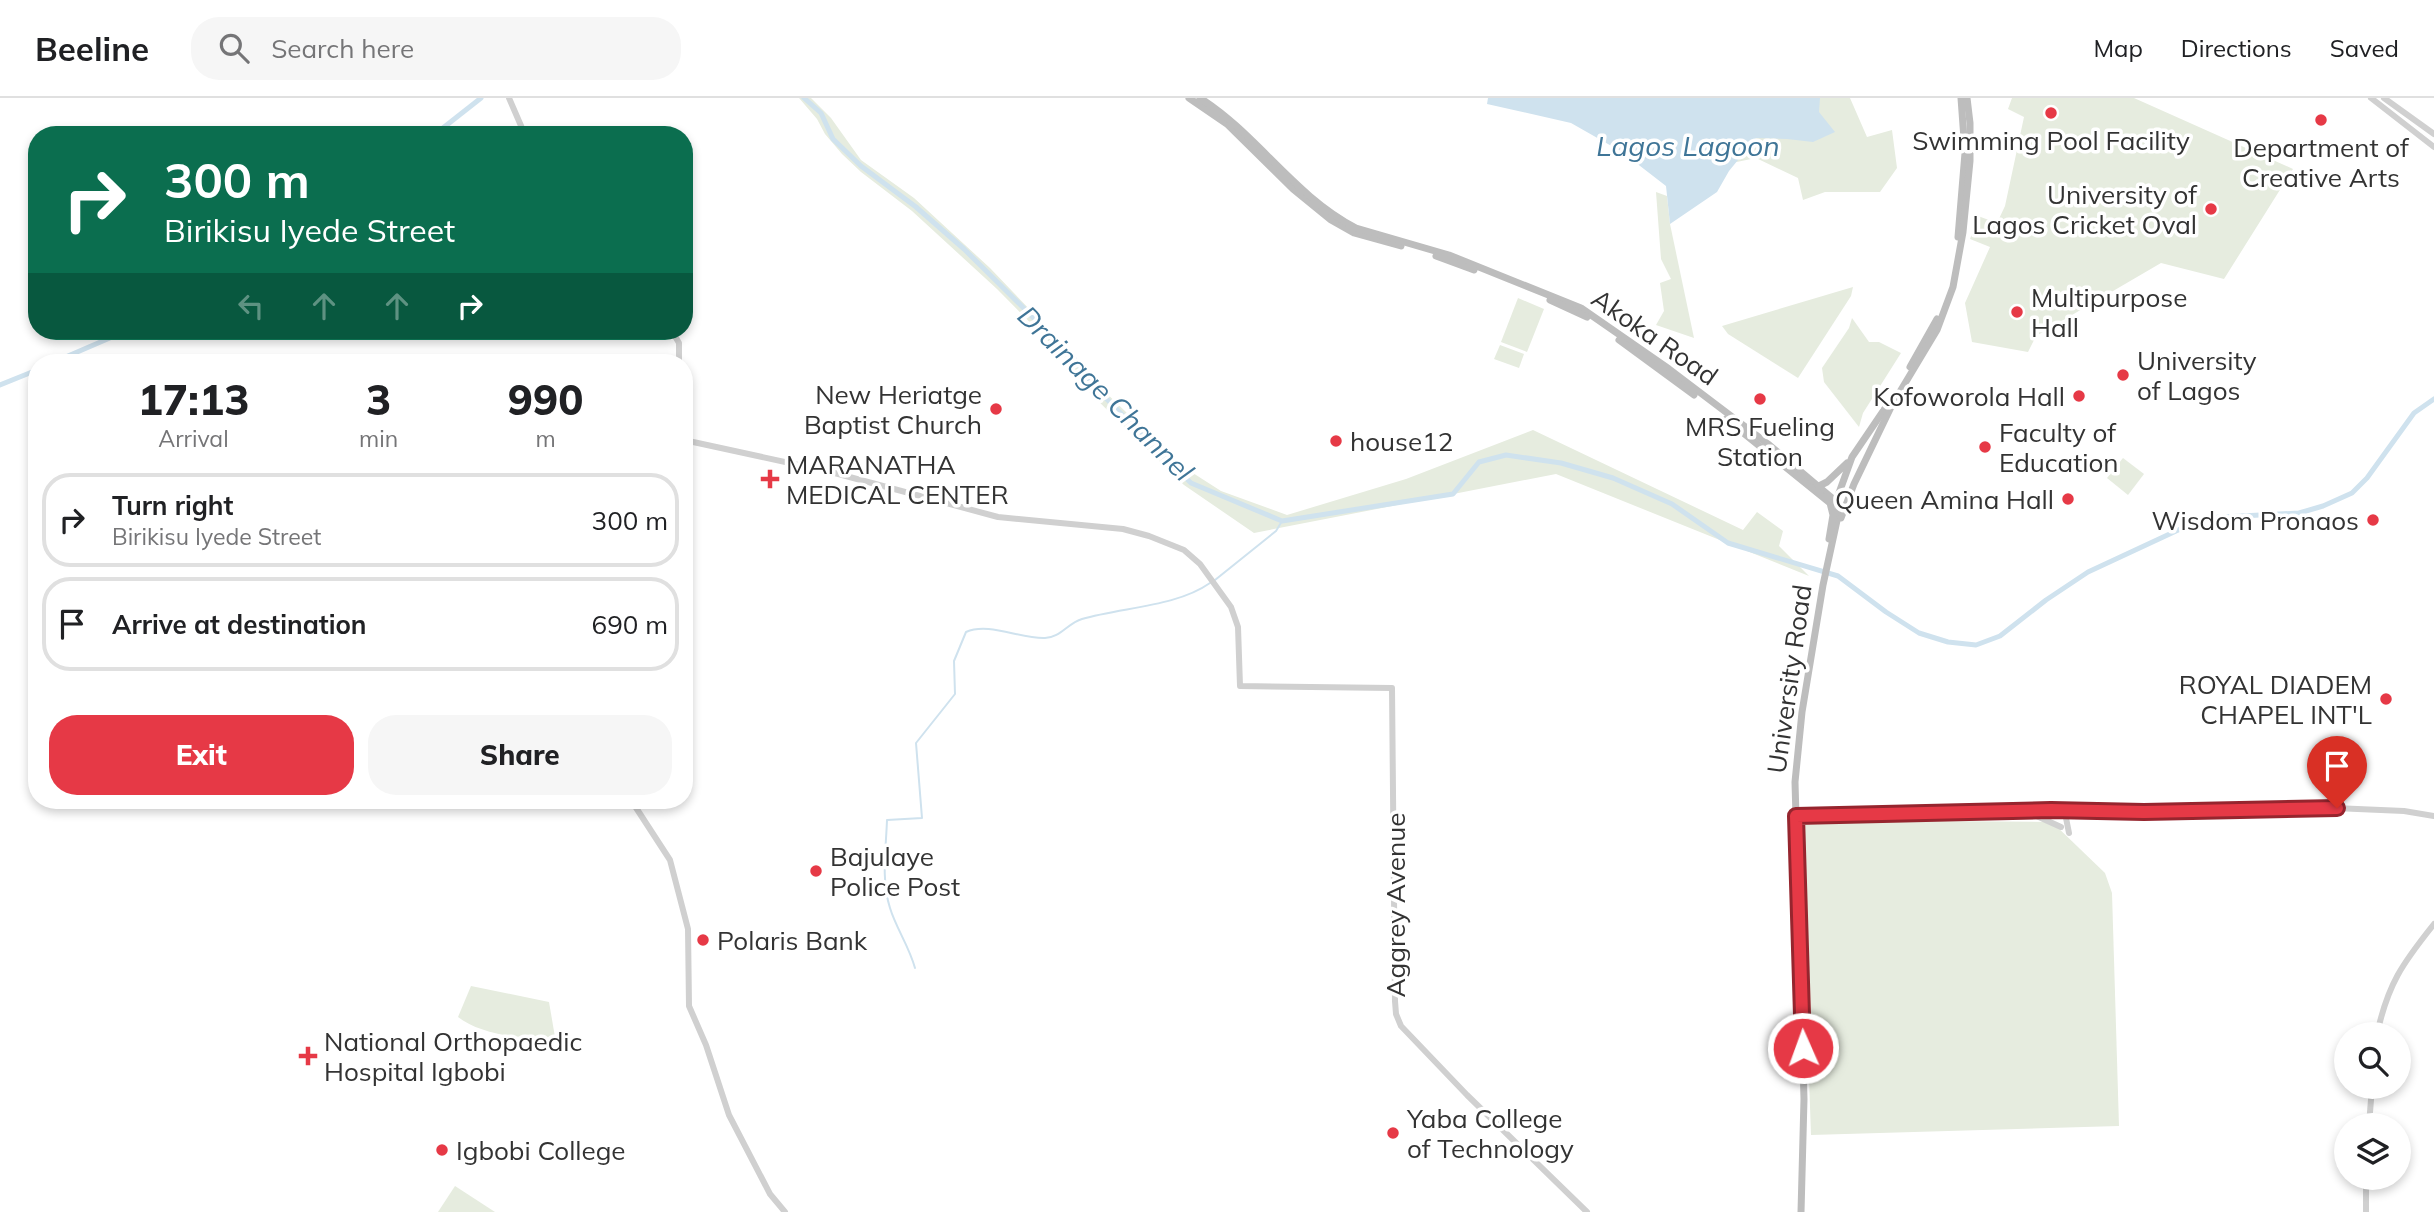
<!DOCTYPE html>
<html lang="en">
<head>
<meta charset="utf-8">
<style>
	:root { --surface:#fff; --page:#f6f6f6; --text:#202124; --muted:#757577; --line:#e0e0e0; --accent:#e63946 }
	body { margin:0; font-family:Mulish,sans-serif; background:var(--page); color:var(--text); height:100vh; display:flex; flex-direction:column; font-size:26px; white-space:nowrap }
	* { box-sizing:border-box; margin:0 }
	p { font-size:23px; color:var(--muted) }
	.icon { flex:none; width:38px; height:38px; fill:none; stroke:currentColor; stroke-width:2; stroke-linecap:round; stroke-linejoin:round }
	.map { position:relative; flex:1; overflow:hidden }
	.details { position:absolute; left:28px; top:256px; width:665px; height:455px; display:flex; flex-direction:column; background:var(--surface); border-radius:28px; box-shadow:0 4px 10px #0003 }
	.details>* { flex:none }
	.hud { position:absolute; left:28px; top:28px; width:665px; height:214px; border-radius:28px; box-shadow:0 4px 10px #0003; background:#0b6e4f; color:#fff; overflow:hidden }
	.controls { position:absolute; left:2334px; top:924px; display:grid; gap:14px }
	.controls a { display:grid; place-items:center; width:77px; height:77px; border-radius:50%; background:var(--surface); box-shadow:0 4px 10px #0003; font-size:35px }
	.pin { position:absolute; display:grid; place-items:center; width:60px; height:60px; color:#fff; margin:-72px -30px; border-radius:50% 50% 50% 0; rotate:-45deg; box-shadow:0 0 7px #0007 }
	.pin .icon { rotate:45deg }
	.me { position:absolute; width:77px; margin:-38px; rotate:358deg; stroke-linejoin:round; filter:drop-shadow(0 0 5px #0008) }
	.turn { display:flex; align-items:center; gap:24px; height:147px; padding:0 21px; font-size:32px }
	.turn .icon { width:91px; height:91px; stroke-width:2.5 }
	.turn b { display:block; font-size:49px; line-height:60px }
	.lanes { display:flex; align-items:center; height:66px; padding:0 21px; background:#0003; justify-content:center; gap:35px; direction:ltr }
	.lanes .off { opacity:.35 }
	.eta { display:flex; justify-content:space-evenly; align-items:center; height:119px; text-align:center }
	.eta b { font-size:42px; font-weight:800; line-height:49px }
	.action { display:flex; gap:14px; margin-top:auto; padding:14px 21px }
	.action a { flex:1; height:80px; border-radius:28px; background:var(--accent); color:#fff; font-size:28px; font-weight:800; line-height:80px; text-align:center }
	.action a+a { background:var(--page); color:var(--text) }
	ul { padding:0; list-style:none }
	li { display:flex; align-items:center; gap:21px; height:94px; margin:0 14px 10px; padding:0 7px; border:4px solid var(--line); border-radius:28px }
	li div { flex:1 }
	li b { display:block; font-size:26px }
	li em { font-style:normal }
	header { display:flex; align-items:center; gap:42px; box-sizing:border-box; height:98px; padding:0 35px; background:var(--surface); border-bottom:2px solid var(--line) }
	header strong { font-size:33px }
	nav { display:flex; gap:38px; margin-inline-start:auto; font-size:24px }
	.search { width:490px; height:63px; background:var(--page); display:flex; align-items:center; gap:18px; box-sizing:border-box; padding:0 24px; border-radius:28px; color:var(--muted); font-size:26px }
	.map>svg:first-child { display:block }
	.green { fill:#e6ecdf }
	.water { fill:#cfe2ee }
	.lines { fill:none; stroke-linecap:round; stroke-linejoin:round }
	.stream { stroke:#cfe2ee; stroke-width:2 }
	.canal { stroke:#cfe2ee; stroke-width:5 }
	.tertiary { stroke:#d0d0d0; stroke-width:6 }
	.secondary { stroke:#bdbdbd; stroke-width:7 }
	.route-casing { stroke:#96252e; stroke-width:18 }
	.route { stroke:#e63946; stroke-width:12 }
	.poi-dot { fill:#e63946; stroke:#fff; stroke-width:2.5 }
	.labels { text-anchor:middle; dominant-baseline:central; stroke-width:7; stroke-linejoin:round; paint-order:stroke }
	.poi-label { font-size:26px; fill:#333; stroke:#fff; text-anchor:start }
	.street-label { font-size:26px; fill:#333; stroke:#fff }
	.water-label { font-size:28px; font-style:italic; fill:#3f7597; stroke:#fff }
</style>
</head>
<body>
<header>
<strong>Beeline</strong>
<div class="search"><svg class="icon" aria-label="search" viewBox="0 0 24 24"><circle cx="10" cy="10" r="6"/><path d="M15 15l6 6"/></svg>Search here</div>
<nav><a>Map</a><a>Directions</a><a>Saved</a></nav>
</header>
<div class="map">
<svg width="2434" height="1114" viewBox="0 0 2434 1114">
	<rect width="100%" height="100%" fill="#fff"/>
	<!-- green -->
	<g class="green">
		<polygon points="799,0 811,0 831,20 861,62 914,100 990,170 1082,266 1100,289 1182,368 1221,393 1287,417 1406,381 1533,332 1743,432 1757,414 1783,433 1779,448 1809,478 1556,376 1254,435 1184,387 1165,369 1085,290 1065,260 997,191 912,113 861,74 842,56 825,36 817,21"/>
		<polygon points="1546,0 1850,0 1867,39 1892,32 1897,70 1880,94 1825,94 1803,102 1798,80 1756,60 1727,66"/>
		<polygon points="2012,0 2134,0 2293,71 2224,181 2161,165 2036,238 2028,254 1972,244 1965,205 1990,149 1970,141 1978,118 1997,125 2005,108 2024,19 2008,11"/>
		<polygon points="1656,94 1667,98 1670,126 1694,240 1656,227 1664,213 1660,185 1671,181 1661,161"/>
		<polygon points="1853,189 1851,198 1798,280 1728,236 1722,228"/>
		<polygon points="1518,200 1544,211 1527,254 1501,244"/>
		<polygon points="1852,220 1869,244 1879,244 1901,255 1863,315 1859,329 1824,284 1822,270 1849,230"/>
		<polygon points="1500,247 1524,256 1519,270 1494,261"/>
		<polygon points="2123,360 2144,376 2128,397 2107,380"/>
		<polygon points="1800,722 2052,724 2105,775 2112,795 2119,1028 1811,1037"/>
		<path d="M 471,888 L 549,904 L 555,939 C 524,941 483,938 458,919 Z"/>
		<polygon points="455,1088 495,1114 438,1114"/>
	</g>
	<!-- water -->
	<polygon class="water" points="1488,0 1820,0 1819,14 1835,34 1813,44 1787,41 1756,40 1729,73 1717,94 1670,126 1666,88 1622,54 1571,25 1487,6"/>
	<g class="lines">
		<!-- stream -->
		<g class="stream">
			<polyline points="1215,482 1276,433 1282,423"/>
			<path d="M 915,870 C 909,848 896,830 890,810 C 881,782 886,751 887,722 L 922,720 L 916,645 L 955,596 L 954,563 L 966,534 C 989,524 1020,541 1045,540 C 1060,540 1068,525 1082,521 C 1122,509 1176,509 1210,485"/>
		</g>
		<!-- canal -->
		<g class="canal">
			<polyline points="804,0 821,15 833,41 861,68 916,109 964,151 1073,259 1091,285 1147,342 1191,385 1282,423 1453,396 1479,364 1506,357 1561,365 1613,380 1672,406 1728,445 1838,478 1886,514 1919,535 1948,544 1976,547 2000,538 2046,502 2088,474 2204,420 2299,415 2323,408 2352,395 2367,380 2414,315 2434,301"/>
			<polyline points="434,37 481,0"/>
			<polyline points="54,264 126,233"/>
			<polyline points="0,287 37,272"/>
		</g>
		<!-- tertiary -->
		<g class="tertiary">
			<polyline points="509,0 525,37"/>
			<polyline points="2371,0 2434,49"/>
			<polyline points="2384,0 2434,36"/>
			<polyline points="672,233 679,245 679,264"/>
			<polyline points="684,342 831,374 998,419 1123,431 1149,438 1184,452 1200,466 1231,509 1238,529 1240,588 1392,590 1395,903 1396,916 1401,928 1467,997 1587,1114"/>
			<polyline points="631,702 670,762 688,831 689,908 706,947 729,1017 770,1096 785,1114"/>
			<polyline points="2030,715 2061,729"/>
			<polyline points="1795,718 2051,712 2144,714 2311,709 2404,713 2434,718"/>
			<polyline points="2069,735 2066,720 2072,712"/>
			<path d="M 2377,936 C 2388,886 2402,866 2434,826"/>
			<polyline points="2369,1027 2372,989"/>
			<polyline points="2366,1114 2366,1080"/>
		</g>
		<!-- secondary -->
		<g class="secondary">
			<polyline points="1189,0 1227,26 1293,91 1331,122 1354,135 1401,148"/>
			<path d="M 1200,0 C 1257,36 1294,98 1356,130 L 1449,157 L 1581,210 L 1669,271 L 1768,346 L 1839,406 L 1838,418 L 1823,487 L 1802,614 L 1795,684 L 1804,1001 L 1801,1114"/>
			<polyline points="1958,139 1965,55 1961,0"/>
			<polyline points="1436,158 1474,172"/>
			<polyline points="1550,202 1587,219"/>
			<polyline points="1619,242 1694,297"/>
			<polyline points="1910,269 1937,221"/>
			<polyline points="1726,321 1830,405 1833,417 1829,441"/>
			<polyline points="1819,388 1827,384 1847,365"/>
			<polyline points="1835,406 1852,359 1888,306"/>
			<polyline points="1841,420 1854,386 1892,307 1937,232 1953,189 1963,134 1970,63 1970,25 1967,0"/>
		</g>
	</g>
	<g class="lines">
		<!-- route casing -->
		<g class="route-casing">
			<polyline id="route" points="1803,950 1796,718 2051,712 2144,714 2337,710"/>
		</g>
		<!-- route -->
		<use href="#route" class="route"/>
	</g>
	<!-- markers -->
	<g class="poi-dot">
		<circle cx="2051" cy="15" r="7"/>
		<circle cx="2321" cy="22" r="7"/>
		<circle cx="2211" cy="111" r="7"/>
		<circle cx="2017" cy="214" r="7"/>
		<circle cx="2123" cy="277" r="7"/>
		<circle cx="2079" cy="298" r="7"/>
		<circle cx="1760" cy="301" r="7"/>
		<circle cx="996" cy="311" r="7"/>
		<circle cx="1336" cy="343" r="7"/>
		<circle cx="1985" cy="349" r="7"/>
		<path d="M766.5 370.5h7v7h7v7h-7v7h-7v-7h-7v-7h7z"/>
		<circle cx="2068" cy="401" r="7"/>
		<circle cx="2373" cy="422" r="7"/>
		<circle cx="2386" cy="601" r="7"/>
		<circle cx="816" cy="773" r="7"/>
		<circle cx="703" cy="842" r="7"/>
		<path d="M304.5 947.5h7v7h7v7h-7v7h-7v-7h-7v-7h7z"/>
		<circle cx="1393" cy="1035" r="7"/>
		<circle cx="442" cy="1052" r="7"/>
	</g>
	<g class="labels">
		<!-- poi labels -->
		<g class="poi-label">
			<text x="2051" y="42" text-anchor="middle">Swimming Pool Facility</text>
			<text x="2321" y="49" text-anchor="middle">Department of<tspan x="2321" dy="30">Creative Arts</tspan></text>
			<text x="2197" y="96" text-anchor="end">University of<tspan x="2197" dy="30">Lagos Cricket Oval</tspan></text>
			<text x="2031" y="199">Multipurpose<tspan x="2031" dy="30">Hall</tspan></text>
			<text x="2137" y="262">University<tspan x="2137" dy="30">of Lagos</tspan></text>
			<text x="982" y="296" text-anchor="end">New Heriatge<tspan x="982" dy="30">Baptist Church</tspan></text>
			<text x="2065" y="298" text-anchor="end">Kofoworola Hall</text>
			<text x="1760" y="328" text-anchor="middle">MRS Fueling<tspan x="1760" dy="30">Station</tspan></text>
			<text x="1999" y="334">Faculty of<tspan x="1999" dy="30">Education</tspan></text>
			<text x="1350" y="343">house12</text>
			<text x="786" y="366">MARANATHA<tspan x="786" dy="30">MEDICAL CENTER</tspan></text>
			<text x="2054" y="401" text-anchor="end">Queen Amina Hall</text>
			<text x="2359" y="422" text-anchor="end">Wisdom Pronaos</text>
			<text x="2372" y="586" text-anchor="end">ROYAL DIADEM<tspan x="2372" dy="30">CHAPEL INT'L</tspan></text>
			<text x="830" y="758">Bajulaye<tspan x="830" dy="30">Police Post</tspan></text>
			<text x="717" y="842">Polaris Bank</text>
			<text x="324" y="943">National Orthopaedic<tspan x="324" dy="30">Hospital Igbobi</tspan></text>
			<text x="1407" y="1020">Yaba College<tspan x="1407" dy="30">of Technology</tspan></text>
			<text x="456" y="1052">Igbobi College</text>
		</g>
		<!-- street labels -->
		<g class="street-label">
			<text transform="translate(1655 239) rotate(35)">Akoka Road</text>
			<text transform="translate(1789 581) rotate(-82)">University Road</text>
			<text transform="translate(1395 807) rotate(-90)">Aggrey Avenue</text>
		</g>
		<!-- water labels -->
		<g class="water-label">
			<text x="1688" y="47">Lagos Lagoon</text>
			<text transform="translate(1106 295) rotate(45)">Drainage Channel</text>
		</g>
	</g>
</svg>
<div class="controls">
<a><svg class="icon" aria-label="search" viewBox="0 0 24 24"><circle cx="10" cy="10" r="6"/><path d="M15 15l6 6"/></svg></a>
<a><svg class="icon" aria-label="layers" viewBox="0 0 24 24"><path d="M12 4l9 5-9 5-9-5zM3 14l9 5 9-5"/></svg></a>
</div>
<div class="pin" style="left:2337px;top:710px;background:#d93025"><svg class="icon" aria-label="arrive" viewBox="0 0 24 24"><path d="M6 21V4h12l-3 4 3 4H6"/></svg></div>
<svg class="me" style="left:1803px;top:950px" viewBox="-20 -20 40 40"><circle r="17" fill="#e63946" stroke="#fff" stroke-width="3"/><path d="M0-11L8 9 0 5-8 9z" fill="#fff"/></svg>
<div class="hud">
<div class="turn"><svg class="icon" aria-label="right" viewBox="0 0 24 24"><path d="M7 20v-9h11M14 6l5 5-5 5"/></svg><div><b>300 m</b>Birikisu Iyede Street</div></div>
<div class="lanes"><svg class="icon off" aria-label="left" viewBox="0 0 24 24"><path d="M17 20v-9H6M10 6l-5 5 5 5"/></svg><svg class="icon off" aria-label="ahead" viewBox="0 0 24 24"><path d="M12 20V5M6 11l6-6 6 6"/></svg><svg class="icon off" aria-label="ahead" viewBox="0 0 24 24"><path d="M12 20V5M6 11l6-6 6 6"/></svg><svg class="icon" aria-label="right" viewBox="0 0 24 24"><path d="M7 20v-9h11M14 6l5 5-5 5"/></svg></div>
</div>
<section class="details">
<div class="eta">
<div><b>17:13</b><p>Arrival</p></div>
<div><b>3</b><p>min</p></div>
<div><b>990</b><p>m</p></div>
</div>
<ul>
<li><svg class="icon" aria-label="right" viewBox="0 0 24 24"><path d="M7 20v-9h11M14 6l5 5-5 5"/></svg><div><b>Turn right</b><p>Birikisu Iyede Street</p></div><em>300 m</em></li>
<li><svg class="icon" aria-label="arrive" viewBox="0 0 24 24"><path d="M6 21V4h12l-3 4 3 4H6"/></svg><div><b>Arrive at destination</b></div><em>690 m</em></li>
</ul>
<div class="action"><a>Exit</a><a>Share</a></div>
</section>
</div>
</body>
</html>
